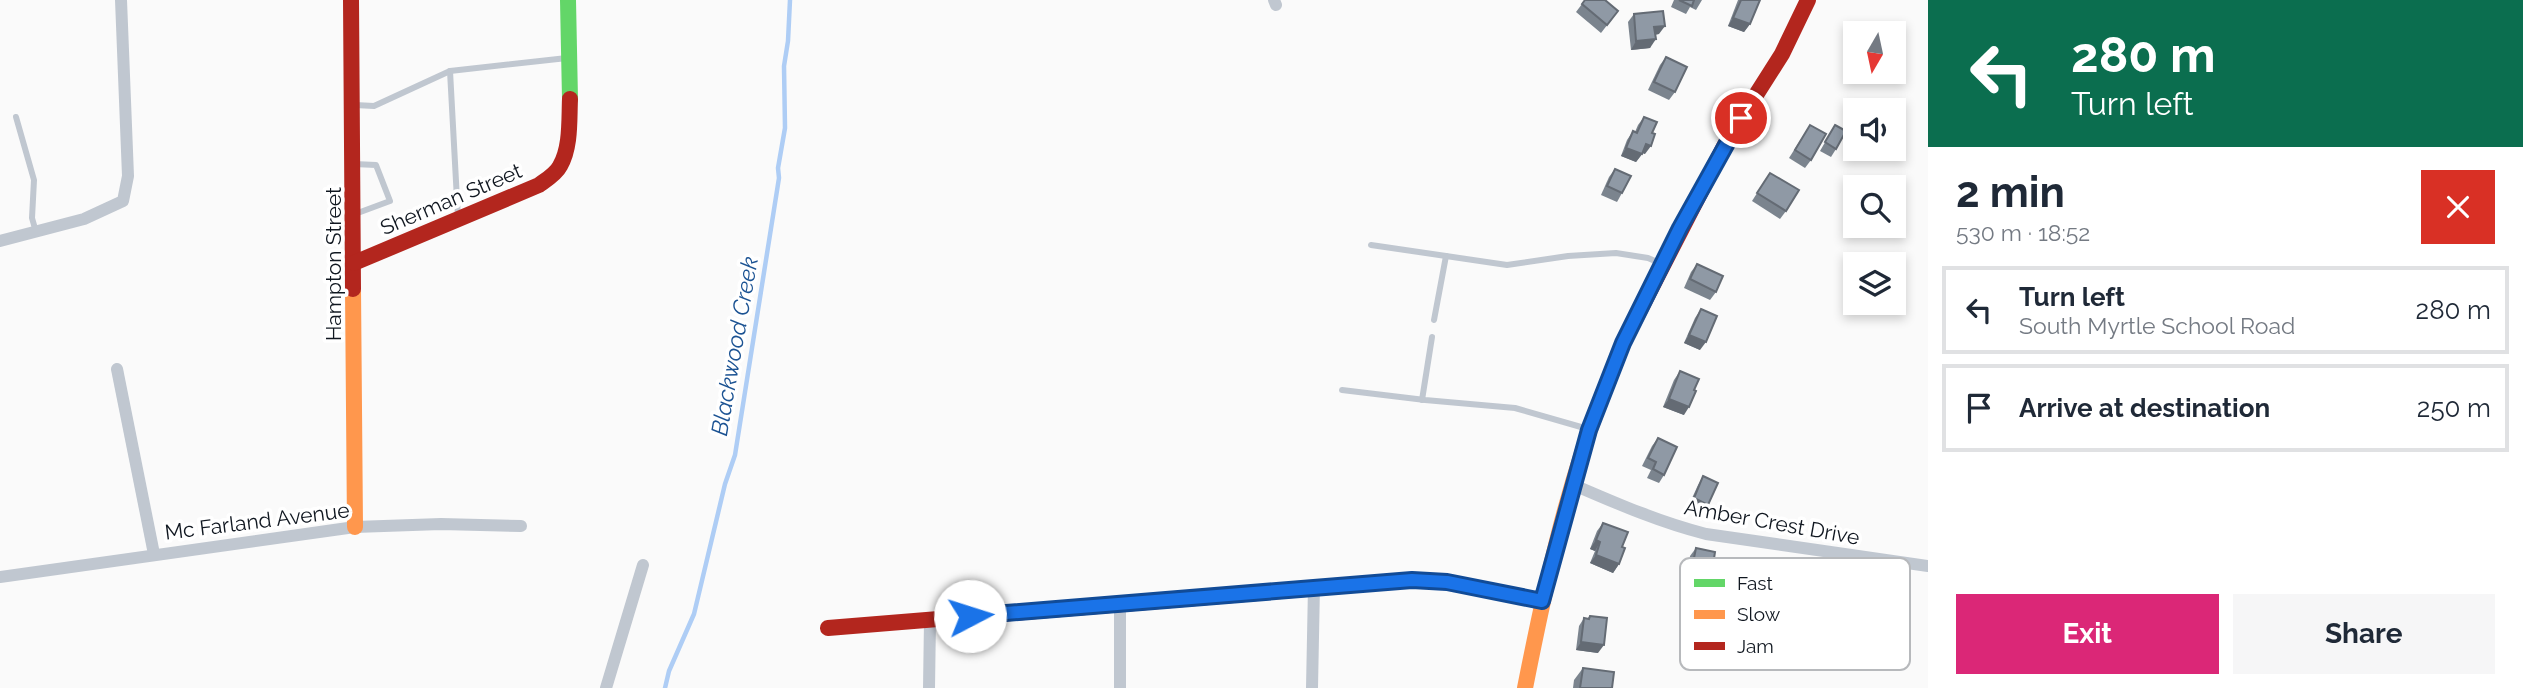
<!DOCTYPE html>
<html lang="en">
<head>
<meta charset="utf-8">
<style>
	:root { --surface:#fff; --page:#f6f6f7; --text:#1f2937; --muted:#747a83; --line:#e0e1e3; --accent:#db2777 }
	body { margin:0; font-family:Raleway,sans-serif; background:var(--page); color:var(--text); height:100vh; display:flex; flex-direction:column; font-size:26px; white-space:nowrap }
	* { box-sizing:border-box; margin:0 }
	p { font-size:23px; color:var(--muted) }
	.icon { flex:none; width:38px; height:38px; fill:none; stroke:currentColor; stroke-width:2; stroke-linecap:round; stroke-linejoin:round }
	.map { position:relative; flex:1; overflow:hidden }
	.side { display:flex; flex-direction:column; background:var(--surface); width:595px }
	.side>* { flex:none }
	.guide { background:#0b6e4f; color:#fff; overflow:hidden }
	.needle { width:46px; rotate:189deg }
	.fabs { position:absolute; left:1843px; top:21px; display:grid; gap:14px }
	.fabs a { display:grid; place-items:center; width:63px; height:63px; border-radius:0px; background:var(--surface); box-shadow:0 4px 10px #0003; font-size:35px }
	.pin { position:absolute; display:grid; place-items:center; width:60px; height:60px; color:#fff; margin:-30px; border:4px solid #fff; border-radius:50%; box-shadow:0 2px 7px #0007 }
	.me { position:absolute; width:77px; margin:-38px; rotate:85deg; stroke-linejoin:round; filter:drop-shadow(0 0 5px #0008) }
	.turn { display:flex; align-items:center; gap:24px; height:147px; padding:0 28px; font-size:32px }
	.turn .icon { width:91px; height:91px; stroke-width:2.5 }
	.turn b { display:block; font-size:49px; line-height:60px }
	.round { display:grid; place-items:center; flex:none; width:74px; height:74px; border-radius:0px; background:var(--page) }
	.summary { display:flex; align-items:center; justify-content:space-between; height:119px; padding:0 28px }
	h1 { font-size:42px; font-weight:700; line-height:52px }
	.primary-button { display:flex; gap:14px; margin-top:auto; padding:14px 28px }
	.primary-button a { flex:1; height:80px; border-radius:0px; background:var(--accent); color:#fff; font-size:28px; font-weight:700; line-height:80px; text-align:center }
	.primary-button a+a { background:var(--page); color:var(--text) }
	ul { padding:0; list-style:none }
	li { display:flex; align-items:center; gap:21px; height:88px; margin:0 14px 10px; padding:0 14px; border:4px solid var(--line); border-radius:0px }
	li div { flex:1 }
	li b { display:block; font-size:26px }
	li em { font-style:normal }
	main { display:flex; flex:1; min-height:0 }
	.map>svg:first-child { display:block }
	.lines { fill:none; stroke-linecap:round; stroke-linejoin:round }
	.stream { stroke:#aecdf5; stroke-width:4.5 }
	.lane { stroke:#c0c7d0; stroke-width:6 }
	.street { stroke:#c0c7d0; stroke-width:12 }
	.fast { stroke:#63d668; stroke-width:16 }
	.slow { stroke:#ff974d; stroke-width:16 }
	.jam { stroke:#b3261e; stroke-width:16 }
	.wall { fill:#7b848e }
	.shaded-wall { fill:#646b74 }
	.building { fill:#8f99a5; stroke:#646b74; stroke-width:2 }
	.route-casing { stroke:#114b97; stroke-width:18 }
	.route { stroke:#1a73e8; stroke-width:12 }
	.labels { text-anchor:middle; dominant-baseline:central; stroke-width:7; stroke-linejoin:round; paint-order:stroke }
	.street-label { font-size:21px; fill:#101720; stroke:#fff }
	.water-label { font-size:23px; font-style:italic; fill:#1c5393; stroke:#fff }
	.key { fill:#fff; stroke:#b7b9bc; stroke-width:2 }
	.key-label { font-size:19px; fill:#101720 }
</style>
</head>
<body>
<main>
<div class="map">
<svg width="1928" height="688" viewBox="0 0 1928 688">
	<rect width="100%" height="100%" fill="#fafafa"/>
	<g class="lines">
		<!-- stream -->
		<polyline class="stream" points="665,688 669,671 694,614 725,484 735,455 779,178 778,168 785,128 784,66 788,41 790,0"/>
		<!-- lane -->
		<g class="lane">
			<polyline points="450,71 458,218"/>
			<polyline points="355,105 374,106 450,71 567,58"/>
			<polyline points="16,117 34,180 32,218 36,232"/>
			<polyline points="354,164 376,165 390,201 355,214"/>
			<polyline points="1371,245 1446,256"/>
			<polyline points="1434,320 1446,256 1507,265 1568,256 1616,253 1648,258 1662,264"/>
			<polyline points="1342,390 1425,400 1515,408 1588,429"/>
			<polyline points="1422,400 1432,337"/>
		</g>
		<!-- street -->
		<g class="street">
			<polyline points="1274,0 1276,5"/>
			<polyline points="0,241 84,219 123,201 128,176 121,0"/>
			<polyline points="117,369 154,554"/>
			<path d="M 1574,485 C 1618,504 1659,522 1706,534 L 1928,566"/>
			<polyline points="0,577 355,527 441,524 521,526"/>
			<polyline points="606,688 643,565"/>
			<polyline points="929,688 930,620"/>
			<polyline points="1120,688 1120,604"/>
			<polyline points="1312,688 1314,586"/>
		</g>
		<!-- fast -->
		<polyline class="fast" points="568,0 570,99"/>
		<!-- slow -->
		<g class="slow">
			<polyline points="353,289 355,527"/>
			<polyline points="1257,593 1412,580 1447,582 1542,601"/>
			<path d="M 1525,688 C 1544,592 1566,488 1602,397"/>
		</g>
		<!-- jam -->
		<g class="jam">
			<polyline points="351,0 353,289"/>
			<path d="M 354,263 L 539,185 C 546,180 556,174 560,166 C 571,147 569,120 570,99"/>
			<polyline points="1602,397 1623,343 1728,139 1782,54 1808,0"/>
			<polyline points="828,628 1257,593"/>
		</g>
	</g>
	<!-- wall -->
	<g class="wall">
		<polygon points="1585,0 1618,11 1601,33 1576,12"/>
		<polygon points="1674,0 1702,0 1696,10 1690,7 1686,14 1671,7"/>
		<polygon points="1738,0 1760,0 1750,24 1744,32 1728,26"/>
		<polygon points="1634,14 1659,34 1655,35 1650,48 1631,50 1628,22"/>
		<polygon points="1666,57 1675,92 1669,100 1648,90 1660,65"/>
		<polygon points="1644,117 1645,154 1643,153 1636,162 1621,156 1627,140 1633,131 1635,132 1638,125"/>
		<polygon points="1810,125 1811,160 1805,168 1789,158"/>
		<polygon points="1835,125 1836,149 1831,157 1820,151"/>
		<polygon points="1615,169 1622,193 1617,202 1601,195 1609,177"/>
		<polygon points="1770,173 1786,211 1780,219 1752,201"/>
		<polygon points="1697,264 1716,292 1710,300 1684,288 1691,272"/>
		<polygon points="1701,309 1700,350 1684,343 1695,318"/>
		<polygon points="1680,371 1684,415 1663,407 1674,380"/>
		<polygon points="1658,438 1664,475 1659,483 1647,478 1651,470 1642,466 1652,446"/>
		<polygon points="1703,476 1708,505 1702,513 1688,507 1698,485"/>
		<polygon points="1603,523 1622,547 1619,564 1613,573 1590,563 1595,551 1590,549 1597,531"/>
		<polygon points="1696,548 1706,580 1687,576 1690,556"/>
		<polygon points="1757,574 1779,583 1820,588 1811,622 1793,620 1794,607 1749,602 1751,582"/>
		<polygon points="1860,582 1889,611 1883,619 1868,617 1869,606 1852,603 1854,591"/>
		<polygon points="1590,616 1598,653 1576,650 1579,626 1584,618 1588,618"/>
		<polygon points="1583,668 1612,688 1573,688 1574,680"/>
	</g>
	<!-- shaded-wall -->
	<g class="shaded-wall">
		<polygon points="1733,18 1750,24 1744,32 1728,26"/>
		<polygon points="1665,26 1659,34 1648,35 1654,27"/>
		<polygon points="1656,39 1650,48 1631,50 1636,41"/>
		<polygon points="1646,144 1651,146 1645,154 1640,152"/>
		<polygon points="1626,148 1642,154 1636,162 1621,156"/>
		<polygon points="1689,335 1706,342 1700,350 1684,343"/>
		<polygon points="1669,399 1689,407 1684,415 1663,407"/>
		<polygon points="1694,498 1708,505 1702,513 1688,507"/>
		<polygon points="1596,540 1600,542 1595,551 1590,549"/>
		<polygon points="1596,555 1619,564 1613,573 1590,563"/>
		<polygon points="1692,568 1712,572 1706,580 1687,576"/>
		<polygon points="1754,594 1800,599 1794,607 1749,602"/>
		<polygon points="1858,595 1875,597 1869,606 1852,603"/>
		<polygon points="1874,608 1889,611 1883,619 1868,617"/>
		<polygon points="1799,611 1817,614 1811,622 1793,620"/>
		<polygon points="1581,642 1604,645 1598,653 1576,650"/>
	</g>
	<!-- building -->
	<g class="building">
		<polygon points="1585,0 1605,0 1618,11 1607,25 1582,4"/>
		<polygon points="1679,0 1694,0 1692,6"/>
		<polygon points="1741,0 1760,0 1750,24 1733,18"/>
		<polygon points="1663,11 1665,26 1654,27 1656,39 1636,41 1634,14"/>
		<polygon points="1666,57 1687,67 1675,92 1654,82"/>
		<polygon points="1644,117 1657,122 1652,133 1655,134 1651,146 1646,144 1642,154 1626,148 1633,131 1637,133"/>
		<polygon points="1810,125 1826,134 1811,160 1795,150"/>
		<polygon points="1835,125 1846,131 1836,149 1825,142"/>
		<polygon points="1615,169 1631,176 1622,193 1607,186"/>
		<polygon points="1770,173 1799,190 1786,211 1757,193"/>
		<polygon points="1697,264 1723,276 1716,292 1690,279"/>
		<polygon points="1701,309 1717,316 1706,342 1689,335"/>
		<polygon points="1680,371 1699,379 1694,390 1696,391 1689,407 1669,399"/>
		<polygon points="1658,438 1677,447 1664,475 1653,469 1656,462 1648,458"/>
		<polygon points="1703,476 1718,483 1708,505 1694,498"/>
		<polygon points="1603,523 1628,532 1622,547 1625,548 1619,564 1596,555 1600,542 1596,540"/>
		<polygon points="1696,548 1715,552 1712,572 1692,568"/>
		<polygon points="1590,616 1607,618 1604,645 1581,642 1584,618 1589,619"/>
		<polygon points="1583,668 1614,672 1612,688 1580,688"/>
	</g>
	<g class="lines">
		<!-- route casing -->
		<g class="route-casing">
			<polyline id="route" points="970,616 1412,580 1447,582 1542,601 1589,430 1623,343 1680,228 1741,118"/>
		</g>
		<!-- route -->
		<use href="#route" class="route"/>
	</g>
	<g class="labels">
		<!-- street labels -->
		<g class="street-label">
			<text transform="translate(451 199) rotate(-23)">Sherman Street</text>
			<text transform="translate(333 264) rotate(-90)">Hampton Street</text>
			<text transform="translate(257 521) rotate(-7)">Mc Farland Avenue</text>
			<text transform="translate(1772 522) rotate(10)">Amber Crest Drive</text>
		</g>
		<!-- water labels -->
		<g class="water-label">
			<text transform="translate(734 346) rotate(-80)">Blackwood Creek</text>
		</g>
	</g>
	<!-- legend -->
	<rect x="1680" y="558" width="230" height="112" rx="10" class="key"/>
	<rect x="1694" y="579" width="31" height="8" fill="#63d668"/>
	<rect x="1694" y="610" width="31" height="9" fill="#ff974d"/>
	<rect x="1694" y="642" width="31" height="8" fill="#b3261e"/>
	<g class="key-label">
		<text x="1737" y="590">Fast</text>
		<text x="1737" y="621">Slow</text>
		<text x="1737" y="653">Jam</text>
	</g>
</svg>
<div class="fabs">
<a><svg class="needle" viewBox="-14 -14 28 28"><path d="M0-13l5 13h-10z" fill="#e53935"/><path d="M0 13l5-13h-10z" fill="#747a83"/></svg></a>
<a><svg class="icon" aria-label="sound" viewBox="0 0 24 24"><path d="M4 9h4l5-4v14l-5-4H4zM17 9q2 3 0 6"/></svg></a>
<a><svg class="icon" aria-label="search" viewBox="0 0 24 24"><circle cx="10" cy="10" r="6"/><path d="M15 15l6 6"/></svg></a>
<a><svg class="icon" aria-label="layers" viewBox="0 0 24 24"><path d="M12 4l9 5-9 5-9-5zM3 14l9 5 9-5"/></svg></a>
</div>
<div class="pin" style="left:1741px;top:118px;background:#d93025"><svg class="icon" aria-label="arrive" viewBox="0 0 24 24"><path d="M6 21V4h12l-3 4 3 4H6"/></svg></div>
<svg class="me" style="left:970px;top:616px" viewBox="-20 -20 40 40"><circle r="19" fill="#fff"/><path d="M0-13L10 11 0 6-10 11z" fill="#1a73e8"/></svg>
</div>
<section class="side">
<div class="guide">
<div class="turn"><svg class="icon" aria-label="left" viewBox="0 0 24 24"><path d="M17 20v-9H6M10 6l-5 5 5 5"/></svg><div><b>280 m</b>Turn left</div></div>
</div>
<div class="summary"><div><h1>2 min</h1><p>530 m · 18:52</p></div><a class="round" style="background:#d93025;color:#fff"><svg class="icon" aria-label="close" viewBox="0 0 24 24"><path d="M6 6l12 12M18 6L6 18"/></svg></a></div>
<ul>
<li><svg class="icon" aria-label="left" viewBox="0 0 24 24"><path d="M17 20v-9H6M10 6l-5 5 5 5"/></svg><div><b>Turn left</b><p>South Myrtle School Road</p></div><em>280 m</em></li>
<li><svg class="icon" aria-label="arrive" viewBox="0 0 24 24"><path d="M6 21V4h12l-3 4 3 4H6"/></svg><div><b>Arrive at destination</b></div><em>250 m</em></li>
</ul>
<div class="primary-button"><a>Exit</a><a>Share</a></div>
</section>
</main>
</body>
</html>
